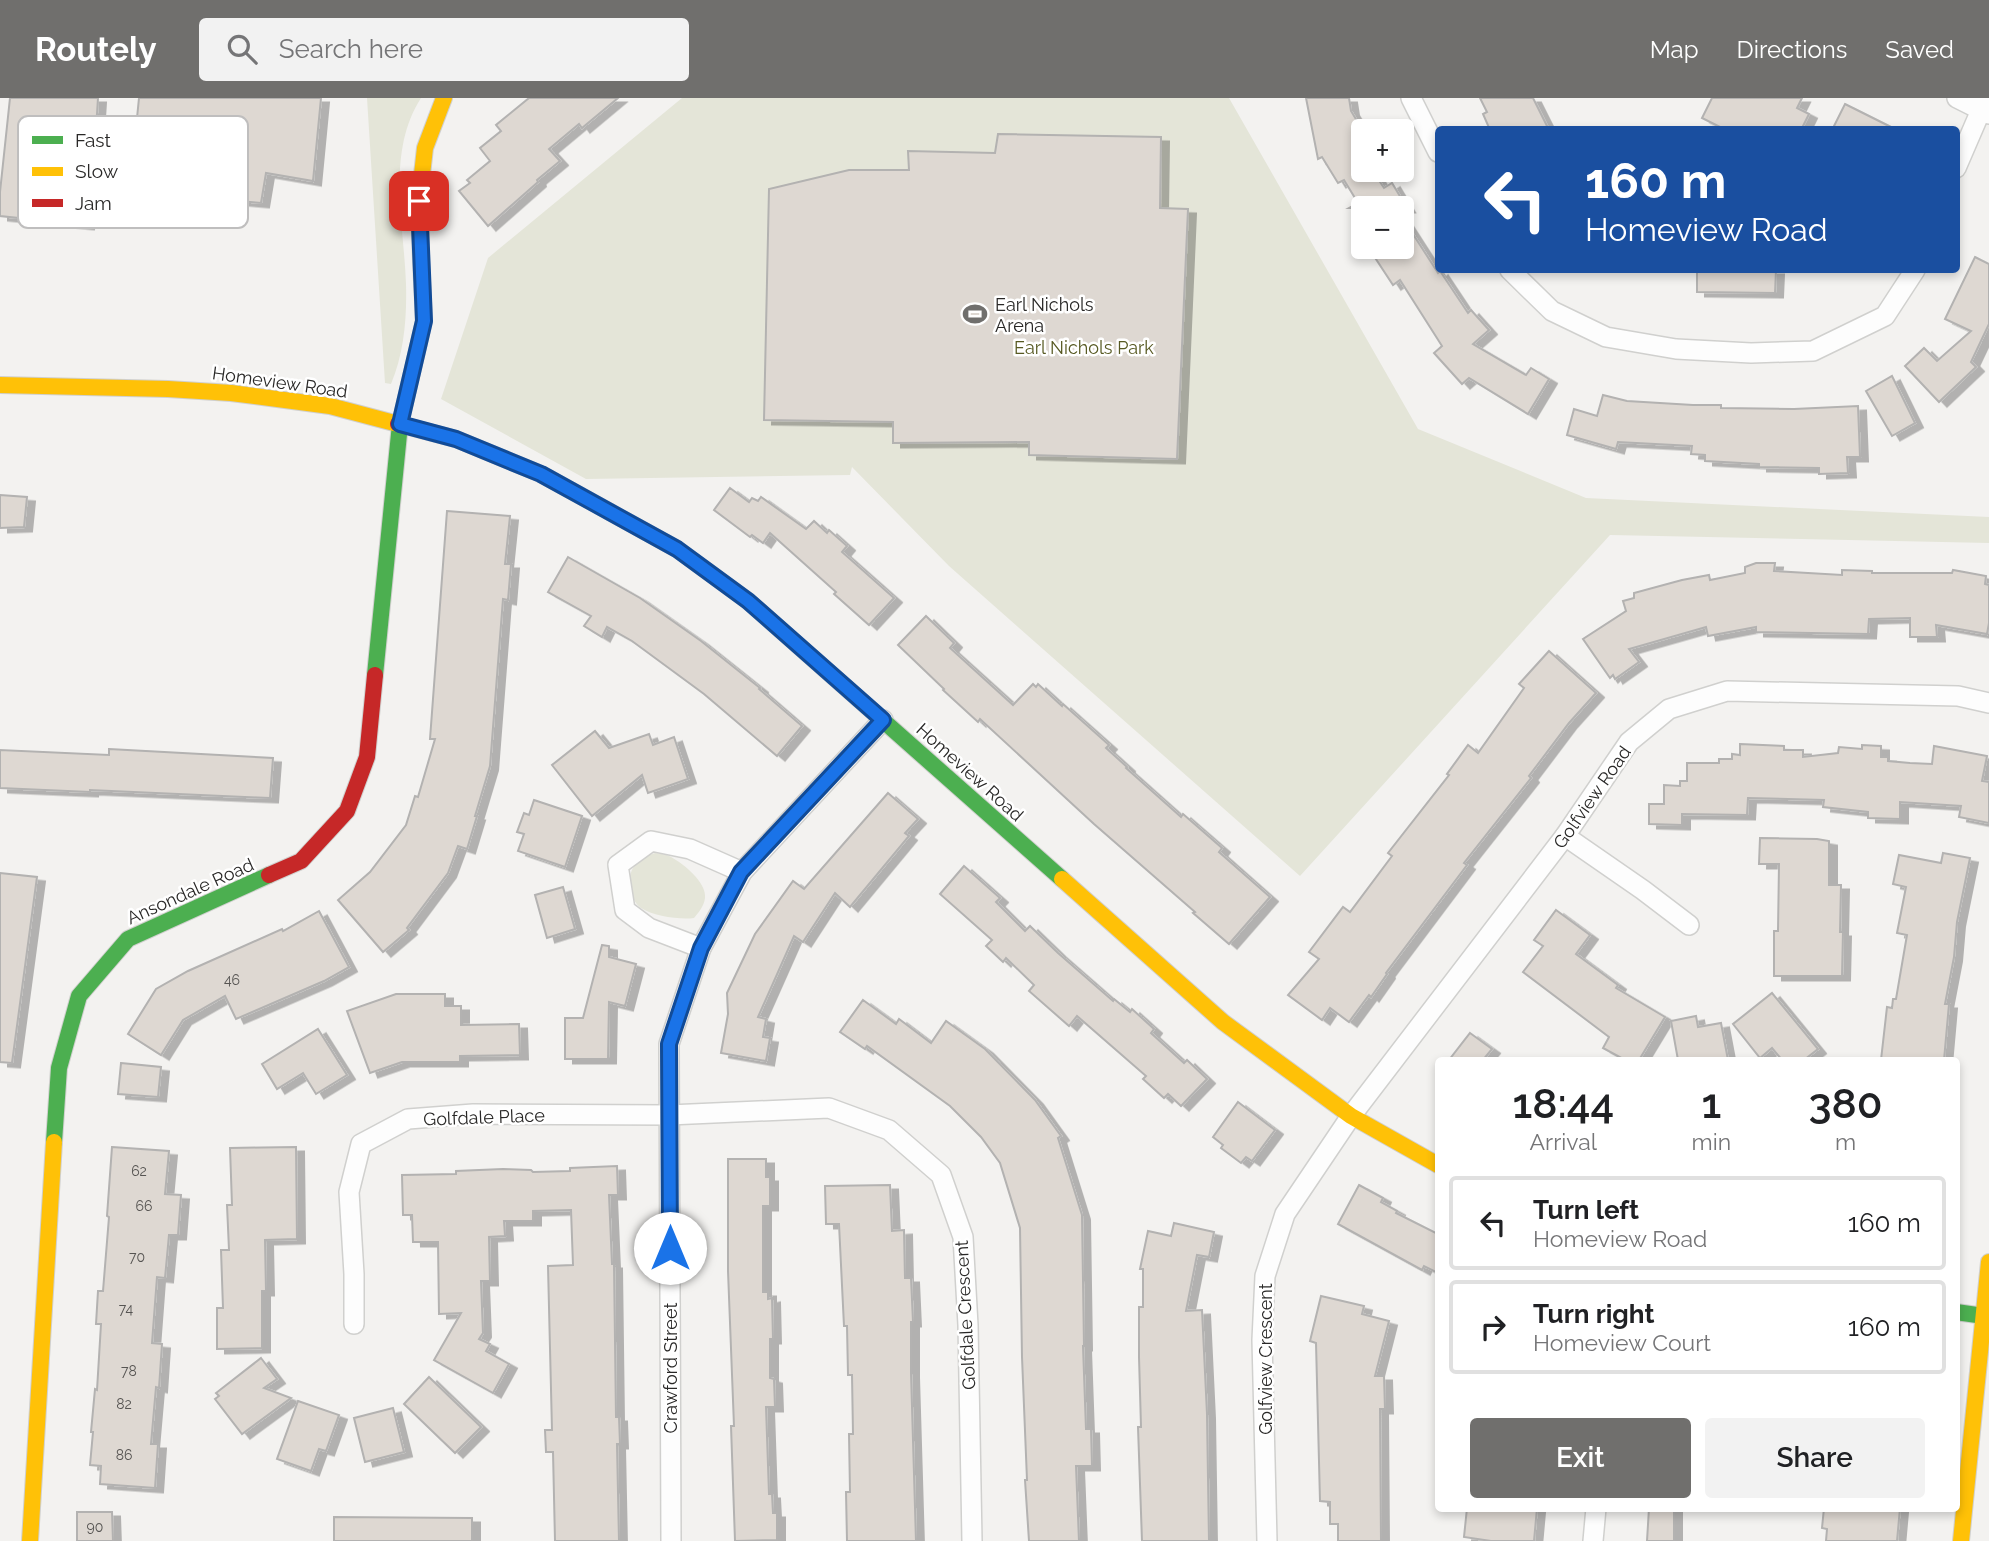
<!DOCTYPE html>
<html lang="en">
<head>
<meta charset="utf-8">
<style>
	:root { --surface:#fff; --page:#f2f2f2; --text:#202124; --muted:#757577; --line:#e0e0e0; --accent:#706f6d }
	body { margin:0; font-family:Raleway,sans-serif; background:var(--page); color:var(--text); height:100vh; display:flex; flex-direction:column; font-size:26px; white-space:nowrap }
	* { box-sizing:border-box; margin:0 }
	p { font-size:23px; color:var(--muted) }
	.icon { flex:none; width:38px; height:38px; fill:none; stroke:currentColor; stroke-width:2; stroke-linecap:round; stroke-linejoin:round }
	.map { position:relative; flex:1; overflow:hidden }
	.details { position:absolute; left:1435px; top:959px; width:525px; height:455px; display:flex; flex-direction:column; background:var(--surface); border-radius:7px; box-shadow:0 4px 10px #0003 }
	.details>* { flex:none }
	.top-card { position:absolute; left:1435px; top:28px; width:525px; height:147px; border-radius:7px; box-shadow:0 4px 10px #0003; background:#1a4fa0; color:#fff; overflow:hidden }
	.buttons { position:absolute; left:1351px; top:21px; display:grid; gap:14px }
	.buttons a { display:grid; place-items:center; width:63px; height:63px; border-radius:7px; background:var(--surface); box-shadow:0 4px 10px #0003; font-size:35px }
	.pin { position:absolute; display:grid; place-items:center; width:60px; height:60px; color:#fff; margin:-30px; border-radius:14px; box-shadow:0 4px 10px #0006 }
	.me { position:absolute; width:77px; margin:-38px; rotate:0deg; stroke-linejoin:round; filter:drop-shadow(0 0 5px #0008) }
	.turn { display:flex; align-items:center; gap:24px; height:147px; padding:0 35px; font-size:32px }
	.turn .icon { width:91px; height:91px; stroke-width:2.5 }
	.turn b { display:block; font-size:49px; line-height:60px }
	.eta { display:flex; justify-content:space-evenly; align-items:center; height:119px; text-align:center }
	.eta b { font-size:42px; font-weight:600; line-height:49px }
	.action { display:flex; gap:14px; margin-top:auto; padding:14px 35px }
	.action a { flex:1; height:80px; border-radius:7px; background:var(--accent); color:#fff; font-size:28px; font-weight:600; line-height:80px; text-align:center }
	.action a+a { background:var(--page); color:var(--text) }
	ul { padding:0; list-style:none }
	li { display:flex; align-items:center; gap:21px; height:94px; margin:0 14px 10px; padding:0 21px; border:4px solid var(--line); border-radius:7px }
	li div { flex:1 }
	li b { display:block; font-size:26px }
	li em { font-style:normal }
	header { display:flex; align-items:center; gap:42px; box-sizing:border-box; height:98px; padding:0 35px; background:var(--accent); color:#fff }
	header strong { font-size:33px }
	nav { display:flex; gap:38px; margin-inline-start:auto; font-size:24px }
	.search { width:490px; height:63px; background:var(--page); display:flex; align-items:center; gap:18px; box-sizing:border-box; padding:0 24px; border-radius:7px; color:var(--muted); font-size:26px }
	.map>svg:first-child { display:block }
	.green { fill:#e4e5d8 }
	.building { fill:#ded8d2; stroke:#b3b2b1; stroke-width:2; filter:url(#shadow) }
	.lines { fill:none; stroke-linecap:round; stroke-linejoin:round }
	.street-casing { stroke:#d0d0ce; stroke-width:22 }
	.fast-casing { stroke:#d0d0ce; stroke-width:18 }
	.slow-casing { stroke:#d0d0ce; stroke-width:18 }
	.jam-casing { stroke:#d0d0ce; stroke-width:18 }
	.street { stroke:#fdfdfd; stroke-width:19 }
	.fast { stroke:#4caf50; stroke-width:16 }
	.slow { stroke:#ffc107; stroke-width:16 }
	.jam { stroke:#c62828; stroke-width:16 }
	.route-casing { stroke:#114b97; stroke-width:18 }
	.route { stroke:#1a73e8; stroke-width:12 }
	.labels { text-anchor:middle; dominant-baseline:central; stroke-width:5; stroke-linejoin:round; paint-order:stroke }
	.number-label { font-size:14px; fill:#565452 }
	.poi-label { font-size:18px; fill:#292827; stroke:#fff; text-anchor:start }
	.park-label { font-size:18px; fill:#575922; stroke:#fff }
	.street-label { font-size:18px; fill:#292827; stroke:#fff }
	.key { fill:#fff; stroke:#bfbebe; stroke-width:2 }
	.key-label { font-size:19px; fill:#292827 }
</style>
</head>
<body>
<header>
<strong>Routely</strong>
<div class="search"><svg class="icon" aria-label="search" viewBox="0 0 24 24"><circle cx="10" cy="10" r="6"/><path d="M15 15l6 6"/></svg>Search here</div>
<nav><a>Map</a><a>Directions</a><a>Saved</a></nav>
</header>
<div class="map">
<svg width="1989" height="1443" viewBox="0 0 1989 1443">
	<defs>
		<filter id="shadow"><feDropShadow dx="8" dy="4.5" stdDeviation="0" flood-color="#0004"/></filter>
	</defs>
	<rect width="100%" height="100%" fill="#f3f2f0"/>
	<!-- green -->
	<g class="green">
		<path d="M 367,0 L 421,0 C 386,54 404,126 406,186 C 407,220 404,255 391,286 L 385,285 Z"/>
		<polygon points="682,0 1229,0 1418,331 1586,400 1989,419 1989,445 1610,437 1300,778 949,468 852,369 850,377 586,381 441,301 488,160"/>
		<path d="M 655,755 C 660,756 666,756 671,759 C 684,766 707,785 705,800 C 704,808 699,814 694,820 C 680,822 653,818 641,810 C 630,802 626,782 633,770 C 638,762 646,758 655,755 Z"/>
	</g>
	<!-- building -->
	<g class="building">
		<polygon points="10,0 98,0 95,47 134,50 139,0 321,0 313,83 266,75 261,105 207,100 205,115 90,106 86,127 0,118 0,94"/>
		<polygon points="529,0 618,0 582,30 579,26 549,51 560,63 537,82 538,84 488,128 459,93 470,85 467,82 490,63 480,50 501,33 496,27"/>
		<polygon points="1306,0 1349,0 1351,13 1363,33 1363,37 1354,42 1363,58 1363,72 1372,72 1384,90 1392,85 1407,110 1349,110 1358,105 1344,82 1338,85 1322,59 1318,61"/>
		<polygon points="1480,0 1533,0 1549,32 1490,32 1483,16 1487,14"/>
		<polygon points="1712,0 1802,0 1797,10 1809,16 1801,32 1726,32 1702,20"/>
		<polygon points="1845,6 1897,32 1832,32"/>
		<polygon points="998,36 1161,39 1160,110 1188,111 1177,361 1029,357 1029,344 893,345 893,324 764,322 769,91 849,72 909,72 908,53 995,55"/>
		<polygon points="1402,119 1438,175 1440,173 1468,215 1471,212 1489,232 1473,246 1526,277 1531,270 1549,281 1528,316 1469,280 1462,286 1434,255 1442,248 1400,182 1393,187 1368,149 1402,149"/>
		<polygon points="1975,159 1989,166 1989,226 1971,264 1976,269 1939,304 1905,268 1924,250 1937,263 1971,233 1945,221"/>
		<polygon points="1697,172 1776,172 1775,195 1697,194"/>
		<polygon points="1892,278 1915,325 1892,338 1866,293"/>
		<polygon points="1603,297 1627,303 1693,307 1721,307 1721,310 1794,311 1858,308 1860,359 1847,359 1848,375 1819,376 1819,370 1759,369 1759,366 1705,363 1705,357 1691,356 1692,348 1618,344 1616,351 1567,337 1574,311 1597,318"/>
		<polygon points="730,390 749,404 752,400 758,403 761,399 806,431 814,423 827,435 829,432 847,448 842,454 894,500 869,527 834,496 836,494 770,435 763,445 752,437 750,439 714,412"/>
		<polygon points="0,397 27,399 24,429 0,430"/>
		<polygon points="447,413 510,418 505,466 511,466 508,502 503,501 490,668 475,718 477,718 467,751 458,748 448,775 407,830 409,832 383,854 338,802 370,774 406,727 415,698 418,699 435,641 430,641"/>
		<polygon points="568,459 640,500 701,543 760,590 759,591 802,628 777,658 704,596 632,543 607,529 602,539 584,528 591,518 548,494"/>
		<polygon points="1756,465 1775,465 1774,473 1842,477 1842,472 1872,473 1872,475 1952,475 1953,472 1986,478 1985,486 1989,487 1989,525 1987,536 1936,527 1937,539 1910,539 1910,520 1869,521 1868,536 1756,534 1756,529 1708,538 1706,529 1629,551 1639,564 1615,581 1613,577 1610,580 1583,541 1626,513 1623,503 1634,500 1634,495 1682,482 1709,477 1710,482 1745,475 1745,469"/>
		<polygon points="926,518 954,545 950,550 1013,607 1033,586 1036,589 1038,586 1062,608 1063,606 1109,647 1106,650 1127,669 1126,670 1181,719 1183,716 1222,750 1219,754 1270,799 1229,846 1193,815 1195,814 1094,726 980,621 978,624 943,592 944,591 898,547"/>
		<polygon points="1549,553 1596,595 1569,625 1529,678 1531,680 1464,765 1467,767 1386,875 1387,876 1371,899 1369,897 1349,924 1330,910 1322,922 1288,897 1319,861 1309,854 1343,809 1350,814 1392,758 1388,755 1449,677 1447,676 1468,647 1478,655 1524,590 1519,586"/>
		<polygon points="595,633 609,650 649,636 653,647 674,639 688,681 648,695 642,677 592,718 552,667"/>
		<polygon points="1740,646 1784,648 1784,652 1803,652 1803,659 1838,655 1839,649 1862,651 1862,647 1881,648 1881,659 1888,659 1888,663 1910,665 1932,666 1934,648 1987,658 1982,683 1989,684 1989,725 1959,719 1961,708 1900,704 1900,721 1868,720 1868,714 1823,709 1824,702 1748,700 1747,717 1682,716 1682,727 1649,726 1649,706 1664,706 1664,687 1680,688 1680,683 1687,683 1687,665 1719,665 1719,661 1732,661 1732,656 1740,657"/>
		<polygon points="109,651 273,660 270,700 90,692 90,694 0,690 0,652 109,657"/>
		<polygon points="888,695 918,721 905,735 909,738 850,809 835,795 803,844 794,838 758,919 766,921 763,939 770,940 766,963 721,955 728,916 727,895 755,836 793,783 804,791"/>
		<polygon points="534,702 582,718 565,769 518,753 524,736 517,734 524,715 529,717"/>
		<polygon points="1760,740 1817,741 1829,743 1829,787 1841,787 1840,834 1843,834 1842,878 1774,878 1774,833 1778,833 1779,766 1759,766"/>
		<polygon points="1943,755 1970,760 1957,824 1954,859 1945,906 1949,906 1944,962 1881,962 1887,909 1892,910 1893,901 1896,901 1907,837 1897,835 1906,789 1893,786 1899,757 1941,765"/>
		<polygon points="964,768 1000,800 996,804 1025,833 1030,828 1058,855 1113,903 1114,901 1130,914 1132,911 1154,931 1151,935 1184,965 1187,962 1207,981 1181,1008 1168,996 1164,1000 1143,981 1146,978 1077,918 1069,928 1029,893 1034,887 1006,860 1003,864 986,848 992,842 940,796"/>
		<polygon points="0,775 37,779 12,965 0,964"/>
		<polygon points="563,789 575,831 547,840 535,797"/>
		<polygon points="1556,812 1590,837 1576,856 1618,887 1616,890 1665,919 1639,962 1625,962 1603,950 1609,939 1523,874 1543,848 1534,842"/>
		<polygon points="319,813 349,869 324,883 236,921 225,898 183,922 161,957 128,936 156,891 188,873 282,831 283,833"/>
		<polygon points="602,847 609,848 609,859 636,866 625,908 609,904 608,961 565,961 565,920 583,920"/>
		<polygon points="1772,895 1818,951 1804,962 1782,962 1772,950 1760,960 1733,926"/>
		<polygon points="396,896 445,896 445,908 461,908 461,927 519,926 520,957 460,958 460,964 402,964 370,975 347,913"/>
		<polygon points="863,902 896,926 899,921 931,945 946,923 985,951 1035,1002 1061,1038 1058,1040 1082,1117 1084,1248 1083,1248 1086,1331 1091,1331 1092,1368 1076,1368 1079,1443 1029,1443 1025,1382 1027,1382 1022,1259 1020,1130 1000,1065 981,1039 950,1008 867,948 865,951 840,934"/>
		<polygon points="1696,918 1698,929 1721,925 1728,962 1678,962 1671,923"/>
		<polygon points="318,931 347,977 316,996 303,975 277,991 262,966"/>
		<polygon points="1470,935 1492,951 1483,962 1449,962"/>
		<polygon points="121,965 161,969 158,999 118,996"/>
		<polygon points="1238,1004 1275,1032 1252,1063 1246,1059 1241,1065 1221,1050 1223,1047 1213,1039"/>
		<polygon points="112,1049 169,1053 165,1096 181,1097 178,1137 169,1137 165,1180 157,1179 152,1245 162,1246 159,1290 156,1289 151,1346 158,1346 155,1390 100,1386 101,1368 90,1367 93,1334 91,1334 95,1291 97,1292 101,1226 96,1226 98,1193 103,1193 109,1119 107,1118"/>
		<polygon points="296,1049 297,1141 265,1142 266,1193 262,1193 262,1250 217,1251 217,1210 223,1210 221,1152 229,1152 227,1107 232,1107 230,1050"/>
		<polygon points="728,1061 766,1061 766,1079 770,1079 770,1108 763,1108 763,1194 768,1194 768,1201 772,1200 773,1241 770,1241 770,1280 774,1281 775,1309 766,1309 769,1396 772,1396 773,1415 777,1415 777,1442 735,1443 731,1328 734,1328 728,1173"/>
		<polygon points="617,1068 618,1097 609,1097 612,1166 614,1166 616,1319 619,1319 620,1346 617,1346 619,1443 555,1443 553,1354 546,1354 545,1332 552,1332 548,1168 573,1167 571,1112 533,1113 533,1123 504,1123 505,1138 489,1139 490,1183 481,1183 483,1235 479,1241 490,1246 486,1253 509,1266 493,1295 434,1262 461,1215 439,1216 438,1144 413,1144 412,1117 403,1117 402,1077 456,1076 456,1073 503,1071 531,1072 533,1074 570,1073 570,1070"/>
		<polygon points="890,1087 892,1133 904,1132 905,1180 911,1180 913,1224 911,1224 911,1275 916,1443 847,1443 846,1394 850,1394 849,1336 853,1336 852,1277 848,1277 847,1228 844,1228 839,1126 826,1126 825,1088"/>
		<polygon points="1359,1087 1383,1100 1381,1104 1397,1113 1396,1115 1438,1136 1438,1175 1424,1168 1422,1172 1338,1126"/>
		<polygon points="1174,1125 1214,1134 1209,1159 1197,1157 1186,1213 1202,1212 1207,1316 1209,1443 1142,1443 1138,1329 1141,1329 1139,1259 1139,1209 1143,1209 1143,1171 1140,1171 1148,1133 1171,1138"/>
		<polygon points="1321,1198 1364,1208 1362,1216 1389,1223 1375,1278 1384,1278 1385,1311 1380,1311 1381,1443 1338,1443 1338,1426 1330,1426 1330,1404 1320,1403 1316,1245 1310,1243"/>
		<polygon points="261,1260 277,1281 264,1290 291,1300 242,1336 215,1301 219,1298 216,1295"/>
		<polygon points="429,1279 481,1329 455,1355 404,1306"/>
		<polygon points="298,1303 339,1317 326,1353 319,1351 311,1373 277,1361"/>
		<polygon points="393,1310 404,1354 365,1364 354,1320"/>
		<polygon points="1467,1410 1537,1410 1534,1443 1491,1443 1464,1439"/>
		<polygon points="1649,1410 1674,1410 1674,1443 1647,1443"/>
		<polygon points="1824,1410 1900,1410 1897,1443 1826,1443 1827,1431 1822,1430"/>
		<polygon points="77,1414 112,1414 113,1443 77,1443"/>
		<polygon points="334,1419 472,1420 472,1443 334,1443"/>
	</g>
	<g class="lines">
		<!-- street casing -->
		<g class="street-casing">
			<g id="street">
				<polyline points="1411,0 1438,54"/>
				<polyline points="1957,0 1989,16"/>
				<polyline points="1956,70 1981,12 1988,0"/>
				<polyline points="1510,172 1552,213 1606,239 1676,251 1751,255 1813,253 1885,218 1915,172"/>
				<polyline points="1565,738 1643,792 1689,827"/>
				<polyline points="701,850 649,830 625,812 618,767 651,743 690,751 742,774"/>
				<polyline points="354,1226 354,1176 349,1094 361,1046 408,1021 473,1016 669,1017 829,1010 889,1032 941,1077 963,1139 968,1227 972,1443"/>
				<polyline points="671,1443 669,946 701,850 742,774 883,622"/>
				<polyline points="1267,1443 1262,1242 1265,1178 1285,1116 1351,1018 1565,738 1629,644 1669,611 1727,593 1958,598 1989,605"/>
				<polyline points="1593,1443 1596,1410"/>
			</g>
		</g>
		<!-- fast casing -->
		<g class="fast-casing">
			<g id="fast">
				<polyline points="610,414 677,451 748,503 1062,781"/>
				<polyline points="375,577 400,326 424,223 421,163"/>
				<polyline points="54,1044 59,970 79,898 128,841 269,777"/>
				<polyline points="1956,1214 1984,1218"/>
			</g>
		</g>
		<!-- slow casing -->
		<g class="slow-casing">
			<g id="slow">
				<polyline points="421,163 419,103 425,50 444,0"/>
				<polyline points="0,287 168,291 231,295 330,308 398,326"/>
				<polyline points="1062,781 1223,924 1351,1018 1438,1067"/>
				<polyline points="30,1443 54,1044"/>
				<polyline points="1961,1443 1989,1164"/>
			</g>
		</g>
		<!-- jam casing -->
		<g class="jam-casing">
			<g id="jam">
				<polyline points="398,326 456,341 541,376 610,414"/>
				<polyline points="269,777 301,763 347,713 367,659 375,577"/>
			</g>
		</g>
		<!-- street -->
		<use href="#street" class="street"/>
		<!-- fast -->
		<use href="#fast" class="fast"/>
		<!-- slow -->
		<use href="#slow" class="slow"/>
		<!-- jam -->
		<use href="#jam" class="jam"/>
	</g>
	<g class="lines">
		<!-- route casing -->
		<g class="route-casing">
			<polyline id="route" points="419,103 424,223 400,326 456,341 541,376 677,451 748,503 883,622 741,774 701,850 669,946 670,1150"/>
		</g>
		<!-- route -->
		<use href="#route" class="route"/>
	</g>
	<!-- icons -->
	<defs>
		<g id="stadium-bare" transform="scale(1.89)"><path d="M0-5a6.5 5 0 1 0 0 10a6.5 5 0 1 0 0-10ZM-3.5-1.8h7v3.6h-7Z" fill="#706f6d" stroke="#fff" stroke-width="2.5" paint-order="stroke"/></g>
	</defs>
	<g fill-rule="evenodd">
		<use href="#stadium-bare" x="975" y="216"/>
	</g>
	<g class="labels">
		<!-- number labels -->
		<g class="number-label">
			<text x="232" y="882">46</text>
			<text x="139" y="1073">62</text>
			<text x="144" y="1108">66</text>
			<text x="137" y="1159">70</text>
			<text x="126" y="1211">74</text>
			<text x="129" y="1273">78</text>
			<text x="124" y="1306">82</text>
			<text x="124" y="1357">86</text>
			<text x="95" y="1429">90</text>
		</g>
		<!-- poi labels -->
		<g class="poi-label">
			<text x="995" y="206">Earl Nichols<tspan x="995" dy="21">Arena</tspan></text>
		</g>
		<!-- park labels -->
		<g class="park-label">
			<text x="1084" y="249">Earl Nichols Park</text>
		</g>
		<!-- street labels -->
		<g class="street-label">
			<text transform="translate(280 284) rotate(8)">Homeview Road</text>
			<text transform="translate(970 674) rotate(42)">Homeview Road</text>
			<text transform="translate(1592 699) rotate(-55)">Golfview Road</text>
			<text transform="translate(190 793) rotate(-24)">Ansondale Road</text>
			<text transform="translate(484 1019) rotate(-2)">Golfdale Place</text>
			<text transform="translate(965 1217) rotate(-93)">Golfdale Crescent</text>
			<text transform="translate(1265 1261) rotate(-90)">Golfview Crescent</text>
			<text transform="translate(670 1270) rotate(-90)">Crawford Street</text>
		</g>
	</g>
	<!-- legend -->
	<rect x="18" y="18" width="230" height="112" rx="10" class="key"/>
	<rect x="32" y="38" width="31" height="8" fill="#4caf50"/>
	<rect x="32" y="69" width="31" height="9" fill="#ffc107"/>
	<rect x="32" y="101" width="31" height="8" fill="#c62828"/>
	<g class="key-label">
		<text x="75" y="49">Fast</text>
		<text x="75" y="80">Slow</text>
		<text x="75" y="112">Jam</text>
	</g>
</svg>
<div class="buttons">
<a>+</a>
<a>−</a>
</div>
<div class="pin" style="left:419px;top:103px;background:#d93025"><svg class="icon" aria-label="arrive" viewBox="0 0 24 24"><path d="M6 21V4h12l-3 4 3 4H6"/></svg></div>
<svg class="me" style="left:670px;top:1150px" viewBox="-20 -20 40 40"><circle r="19" fill="#fff"/><path d="M0-13L10 11 0 6-10 11z" fill="#1a73e8"/></svg>
<div class="top-card">
<div class="turn"><svg class="icon" aria-label="left" viewBox="0 0 24 24"><path d="M17 20v-9H6M10 6l-5 5 5 5"/></svg><div><b>160 m</b>Homeview Road</div></div>
</div>
<section class="details">
<div class="eta">
<div><b>18:44</b><p>Arrival</p></div>
<div><b>1</b><p>min</p></div>
<div><b>380</b><p>m</p></div>
</div>
<ul>
<li><svg class="icon" aria-label="left" viewBox="0 0 24 24"><path d="M17 20v-9H6M10 6l-5 5 5 5"/></svg><div><b>Turn left</b><p>Homeview Road</p></div><em>160 m</em></li>
<li><svg class="icon" aria-label="right" viewBox="0 0 24 24"><path d="M7 20v-9h11M14 6l5 5-5 5"/></svg><div><b>Turn right</b><p>Homeview Court</p></div><em>160 m</em></li>
</ul>
<div class="action"><a>Exit</a><a>Share</a></div>
</section>
</div>
</body>
</html>
